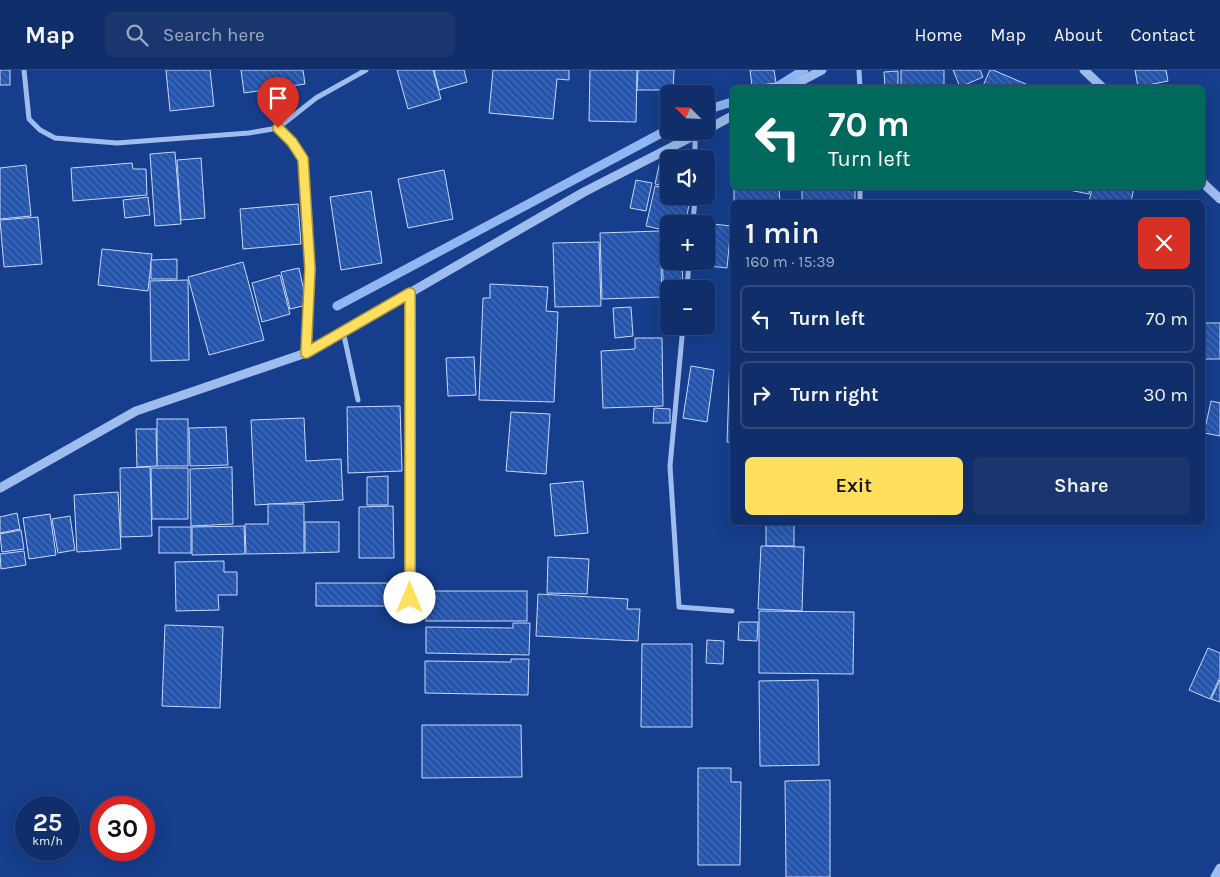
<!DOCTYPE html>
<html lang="en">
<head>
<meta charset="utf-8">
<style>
	:root { --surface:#102e69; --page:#19366f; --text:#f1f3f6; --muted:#9ca8c0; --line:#304a7d; --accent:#ffdf5e }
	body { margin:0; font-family:Karla,sans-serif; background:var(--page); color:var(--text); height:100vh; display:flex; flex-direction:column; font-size:19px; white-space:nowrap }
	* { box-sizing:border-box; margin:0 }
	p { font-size:16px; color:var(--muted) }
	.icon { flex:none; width:28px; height:28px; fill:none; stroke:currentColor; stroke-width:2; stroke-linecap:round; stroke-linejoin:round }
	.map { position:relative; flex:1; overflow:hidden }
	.side { position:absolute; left:730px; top:130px; width:475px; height:325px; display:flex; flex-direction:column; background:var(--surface); border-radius:8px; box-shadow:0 5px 20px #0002,0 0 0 1px var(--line) }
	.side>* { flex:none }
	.guide { position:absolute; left:730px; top:15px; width:475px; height:105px; border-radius:8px; box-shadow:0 5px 20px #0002,0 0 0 1px var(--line); background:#00695c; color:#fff; overflow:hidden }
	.needle { width:32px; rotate:294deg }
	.tools { position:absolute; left:660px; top:15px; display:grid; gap:10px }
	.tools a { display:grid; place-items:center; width:55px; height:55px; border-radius:8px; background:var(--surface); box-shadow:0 5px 20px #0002,0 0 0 1px var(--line); font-size:25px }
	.speed { position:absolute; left:15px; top:726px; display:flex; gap:10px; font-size:25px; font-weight:700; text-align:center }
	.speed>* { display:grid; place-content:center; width:65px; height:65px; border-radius:50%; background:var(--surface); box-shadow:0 5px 20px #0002,0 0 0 1px var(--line); line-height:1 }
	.speed small { font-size:12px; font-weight:400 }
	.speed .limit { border:8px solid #d22; background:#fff; color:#111 }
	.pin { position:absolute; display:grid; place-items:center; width:42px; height:42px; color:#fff; margin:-51px -21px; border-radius:50% 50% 50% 0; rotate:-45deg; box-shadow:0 0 5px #0007 }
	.pin .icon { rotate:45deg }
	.me { position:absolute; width:55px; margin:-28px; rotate:0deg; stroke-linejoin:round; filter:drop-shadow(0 0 4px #0008) }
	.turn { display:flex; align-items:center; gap:18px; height:105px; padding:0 15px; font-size:22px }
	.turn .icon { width:65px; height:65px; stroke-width:2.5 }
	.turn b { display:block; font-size:35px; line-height:42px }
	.round { display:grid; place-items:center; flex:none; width:52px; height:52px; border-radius:8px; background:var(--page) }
	.headline { display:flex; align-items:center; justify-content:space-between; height:85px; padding:0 15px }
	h1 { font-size:30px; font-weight:600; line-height:38px }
	.primary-button { display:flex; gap:10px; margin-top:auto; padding:10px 15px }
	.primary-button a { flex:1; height:58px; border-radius:8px; background:var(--accent); color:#111; font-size:20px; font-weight:600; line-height:58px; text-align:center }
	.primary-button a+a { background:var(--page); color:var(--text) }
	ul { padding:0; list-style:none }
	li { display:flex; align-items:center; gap:15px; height:68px; margin:0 10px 8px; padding:0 5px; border:2px solid var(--line); border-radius:8px }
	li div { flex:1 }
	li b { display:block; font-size:19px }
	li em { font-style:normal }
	header { display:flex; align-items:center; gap:30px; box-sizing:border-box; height:70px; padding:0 25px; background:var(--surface); border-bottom:1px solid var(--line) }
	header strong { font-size:24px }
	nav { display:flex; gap:28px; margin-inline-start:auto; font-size:18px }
	.search { width:350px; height:45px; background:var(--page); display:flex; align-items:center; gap:12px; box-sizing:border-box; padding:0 18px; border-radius:8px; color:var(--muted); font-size:19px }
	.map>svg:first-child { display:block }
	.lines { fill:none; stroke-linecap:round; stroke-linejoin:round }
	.stream { stroke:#91b6f2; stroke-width:9 }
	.building { fill:url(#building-back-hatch); stroke:#c6d9fb }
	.minor { stroke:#9fbcef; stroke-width:5 }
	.tertiary { stroke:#9fbcef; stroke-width:9 }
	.route-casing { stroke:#a6913d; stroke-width:12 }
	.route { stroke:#ffdf5e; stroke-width:9 }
</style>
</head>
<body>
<header>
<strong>Map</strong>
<div class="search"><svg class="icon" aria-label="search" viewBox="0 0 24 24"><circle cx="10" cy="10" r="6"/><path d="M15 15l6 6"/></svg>Search here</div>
<nav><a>Home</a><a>Map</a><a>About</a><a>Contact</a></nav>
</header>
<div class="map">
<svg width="1220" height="807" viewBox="0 0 1220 807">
	<defs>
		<pattern id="building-back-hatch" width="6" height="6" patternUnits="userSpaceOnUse" patternTransform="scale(1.25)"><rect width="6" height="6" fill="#2454ab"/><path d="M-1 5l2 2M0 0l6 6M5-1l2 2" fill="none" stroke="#456eb8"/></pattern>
	</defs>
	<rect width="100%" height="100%" fill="#163e8c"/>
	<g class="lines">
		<!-- stream -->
		<g class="stream">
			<polyline points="775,18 804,0"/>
			<polyline points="706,40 732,32"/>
			<polyline points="337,236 669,59"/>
		</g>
	</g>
	<!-- building -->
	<g class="building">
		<rect x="0" y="0" width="10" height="15"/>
		<polygon points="166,0 210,0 214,36 170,41"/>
		<polygon points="241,0 303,0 305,14 244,23"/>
		<polygon points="397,0 433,0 441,29 408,39"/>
		<polygon points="434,0 464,0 467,12 439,20"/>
		<polygon points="493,0 569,0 569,10 557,9 553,49 489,43"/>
		<polygon points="590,0 637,0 636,52 589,51"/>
		<polygon points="638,0 674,0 673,20 637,20"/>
		<polygon points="750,0 774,0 776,13 752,16"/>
		<rect x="901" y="0" width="43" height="18"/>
		<polygon points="953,0 980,0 983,7 960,17"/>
		<polygon points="990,0 993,0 1035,18 982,18"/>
		<polygon points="1135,0 1166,0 1168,11 1138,17"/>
		<polygon points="898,1 898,18 885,18 884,2"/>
		<polygon points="175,82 181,154 155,156 150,84"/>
		<polygon points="201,88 205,148 181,150 177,90"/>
		<polygon points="660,91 669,93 669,117 655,114"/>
		<polygon points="132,93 133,99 146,99 147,125 73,131 71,98"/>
		<polygon points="26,95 31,146 0,149 0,98"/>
		<polygon points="444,100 453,149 408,158 398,109"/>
		<polygon points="636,110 652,113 646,141 630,138"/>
		<polygon points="655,116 669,119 669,126 691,126 685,154 669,154 669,161 646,156"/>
		<polygon points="734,118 779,118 780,132 734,132"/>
		<rect x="802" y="118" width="53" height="14"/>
		<polygon points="1070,118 1090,118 1089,124 1069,120"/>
		<polygon points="1092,118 1134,118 1131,132 1089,132"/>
		<polygon points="371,121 382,193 341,200 330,127"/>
		<polygon points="148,127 150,145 125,148 123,130"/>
		<polygon points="298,134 301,174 243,179 240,139"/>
		<polygon points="38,147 42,194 4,197 0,150"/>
		<polygon points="695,152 731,156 727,198 691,194 691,191 706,191 706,154 694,154"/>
		<polygon points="660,161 662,227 602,229 600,163"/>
		<polygon points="661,166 669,166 669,191 682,191 683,219 669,219 669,226 664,226"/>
		<polygon points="599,172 601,236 555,237 553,173"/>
		<polygon points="102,179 152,184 148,221 98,215"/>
		<polygon points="177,189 177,209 151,209 151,190"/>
		<polygon points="243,192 264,270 209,285 188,207"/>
		<polygon points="299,198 307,235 290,239 281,202"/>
		<polygon points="280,205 290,244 262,252 252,213"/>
		<polygon points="188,210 189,290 151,291 150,211"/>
		<polygon points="490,214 548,217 546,241 558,242 554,332 479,330 483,228 490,228"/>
		<polygon points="631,237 633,266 615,268 613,238"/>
		<rect x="1202" y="253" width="18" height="36"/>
		<polygon points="635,268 662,268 663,336 603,338 601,281 635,279"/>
		<polygon points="730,286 732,287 732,372 727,372"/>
		<polygon points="474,287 476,325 448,326 446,288"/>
		<polygon points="691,296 714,300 707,352 683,348"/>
		<polygon points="1211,331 1220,333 1220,366 1204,363"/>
		<polygon points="400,336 402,401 348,403 347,337"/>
		<polygon points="654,338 670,339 670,353 653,353"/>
		<polygon points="511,342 550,344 546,404 506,401"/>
		<polygon points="304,348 306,391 341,389 343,430 255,435 251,350"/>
		<rect x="157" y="349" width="31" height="47"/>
		<polygon points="226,357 228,395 190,396 189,358"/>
		<polygon points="136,359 156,359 157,396 137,397"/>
		<polygon points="150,397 152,466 121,467 120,398"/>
		<polygon points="232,397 233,454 191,456 190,399"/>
		<polygon points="151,398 188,398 188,449 152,449"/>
		<polygon points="388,406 388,435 367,435 367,407"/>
		<polygon points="583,411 588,463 555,466 550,414"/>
		<polygon points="118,422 121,479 77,482 74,425"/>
		<polygon points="268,434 304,434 304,483 246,484 245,454 268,454"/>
		<polygon points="393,436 394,488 359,488 359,437"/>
		<polygon points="17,443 20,459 0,463 0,447"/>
		<polygon points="50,444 56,485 29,489 23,448"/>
		<polygon points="70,446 75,480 58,483 52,449"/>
		<polygon points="305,452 339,452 339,482 305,483"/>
		<rect x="766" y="452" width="28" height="24"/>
		<polygon points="244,456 245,484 192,485 192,457"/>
		<rect x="159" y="457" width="32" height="26"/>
		<polygon points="21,460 24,479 2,482 0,464"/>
		<polygon points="761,476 804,477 802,541 758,539"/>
		<polygon points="24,481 26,495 1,499 0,484"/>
		<polygon points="548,487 589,489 587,524 547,523"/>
		<polygon points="224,491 224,502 237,502 237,525 218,525 219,540 176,541 175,492"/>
		<rect x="316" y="513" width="71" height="23"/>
		<rect x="426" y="521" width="101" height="30"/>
		<polygon points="538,524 628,529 627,539 640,539 638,571 536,566"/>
		<polygon points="759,541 854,542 853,604 759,603"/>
		<polygon points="739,552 758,552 757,571 738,570"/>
		<polygon points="513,553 530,553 529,585 426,583 426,557 513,558"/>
		<polygon points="165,555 223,557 220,638 162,636"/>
		<polygon points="707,570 724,571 723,594 706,593"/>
		<polygon points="642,574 692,574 692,657 641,657"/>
		<polygon points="1208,578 1220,583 1220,607 1210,629 1189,620"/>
		<polygon points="511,589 529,589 528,625 425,623 425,591 511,592"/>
		<polygon points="818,610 819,695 760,696 759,611"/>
		<polygon points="1220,610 1220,632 1211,629"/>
		<polygon points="422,655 521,655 522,707 422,708"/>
		<polygon points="698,698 731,698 731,712 741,712 740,795 698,795"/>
		<polygon points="830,710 830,807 786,807 785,711"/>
	</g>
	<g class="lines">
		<!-- minor -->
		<g class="minor">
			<polyline points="24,0 29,49 40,60 55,68 117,73 249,63 278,58 292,72 303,89 310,199 306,283"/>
			<polyline points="859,0 860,18"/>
			<polyline points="278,58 316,28 366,0"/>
			<polyline points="695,89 695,65"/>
			<polyline points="860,118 860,132"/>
			<polyline points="693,154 695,126"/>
			<polyline points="687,219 689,191"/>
			<polyline points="410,223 410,528"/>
			<polyline points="683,256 670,396 679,537 732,541"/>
			<polyline points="343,261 358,330"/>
		</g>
		<!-- tertiary -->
		<g class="tertiary">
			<polyline points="1084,0 1103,18"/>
			<polyline points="788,18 822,0"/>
			<polyline points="706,60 732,46"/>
			<polyline points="1202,112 1220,129"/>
			<polyline points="0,418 136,341 306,283 584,122 703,61"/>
			<polyline points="1215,807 1220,798"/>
		</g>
	</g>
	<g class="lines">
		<!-- route casing -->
		<g class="route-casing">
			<polyline id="route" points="278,58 292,72 303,89 310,199 306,283 410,223 410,528"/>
		</g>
		<!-- route -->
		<use href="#route" class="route"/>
	</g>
</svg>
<div class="tools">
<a><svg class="needle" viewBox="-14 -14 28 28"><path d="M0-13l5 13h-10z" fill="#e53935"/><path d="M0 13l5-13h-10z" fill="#9ca8c0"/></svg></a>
<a><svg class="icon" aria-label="sound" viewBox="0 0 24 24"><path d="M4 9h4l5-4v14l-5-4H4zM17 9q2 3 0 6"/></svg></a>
<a>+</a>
<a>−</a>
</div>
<div class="speed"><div>25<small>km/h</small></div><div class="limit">30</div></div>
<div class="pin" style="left:278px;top:58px;background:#d93025"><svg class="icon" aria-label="arrive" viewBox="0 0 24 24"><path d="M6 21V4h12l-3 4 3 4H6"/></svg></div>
<svg class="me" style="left:410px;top:528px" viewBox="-20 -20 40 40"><circle r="19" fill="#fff"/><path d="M0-13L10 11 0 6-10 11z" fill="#ffdf5e"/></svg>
<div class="guide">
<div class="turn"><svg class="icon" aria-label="left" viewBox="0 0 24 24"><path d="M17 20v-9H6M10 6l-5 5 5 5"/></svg><div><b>70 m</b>Turn left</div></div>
</div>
<section class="side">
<div class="headline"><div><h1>1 min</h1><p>160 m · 15:39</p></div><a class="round" style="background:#d93025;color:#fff"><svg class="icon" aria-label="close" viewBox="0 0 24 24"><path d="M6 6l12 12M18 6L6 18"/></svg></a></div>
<ul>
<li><svg class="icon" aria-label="left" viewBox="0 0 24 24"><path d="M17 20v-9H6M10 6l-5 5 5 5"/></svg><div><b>Turn left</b></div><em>70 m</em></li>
<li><svg class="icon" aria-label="right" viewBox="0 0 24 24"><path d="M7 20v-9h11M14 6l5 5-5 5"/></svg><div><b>Turn right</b></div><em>30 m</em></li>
</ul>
<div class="primary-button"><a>Exit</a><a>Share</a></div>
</section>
</div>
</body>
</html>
